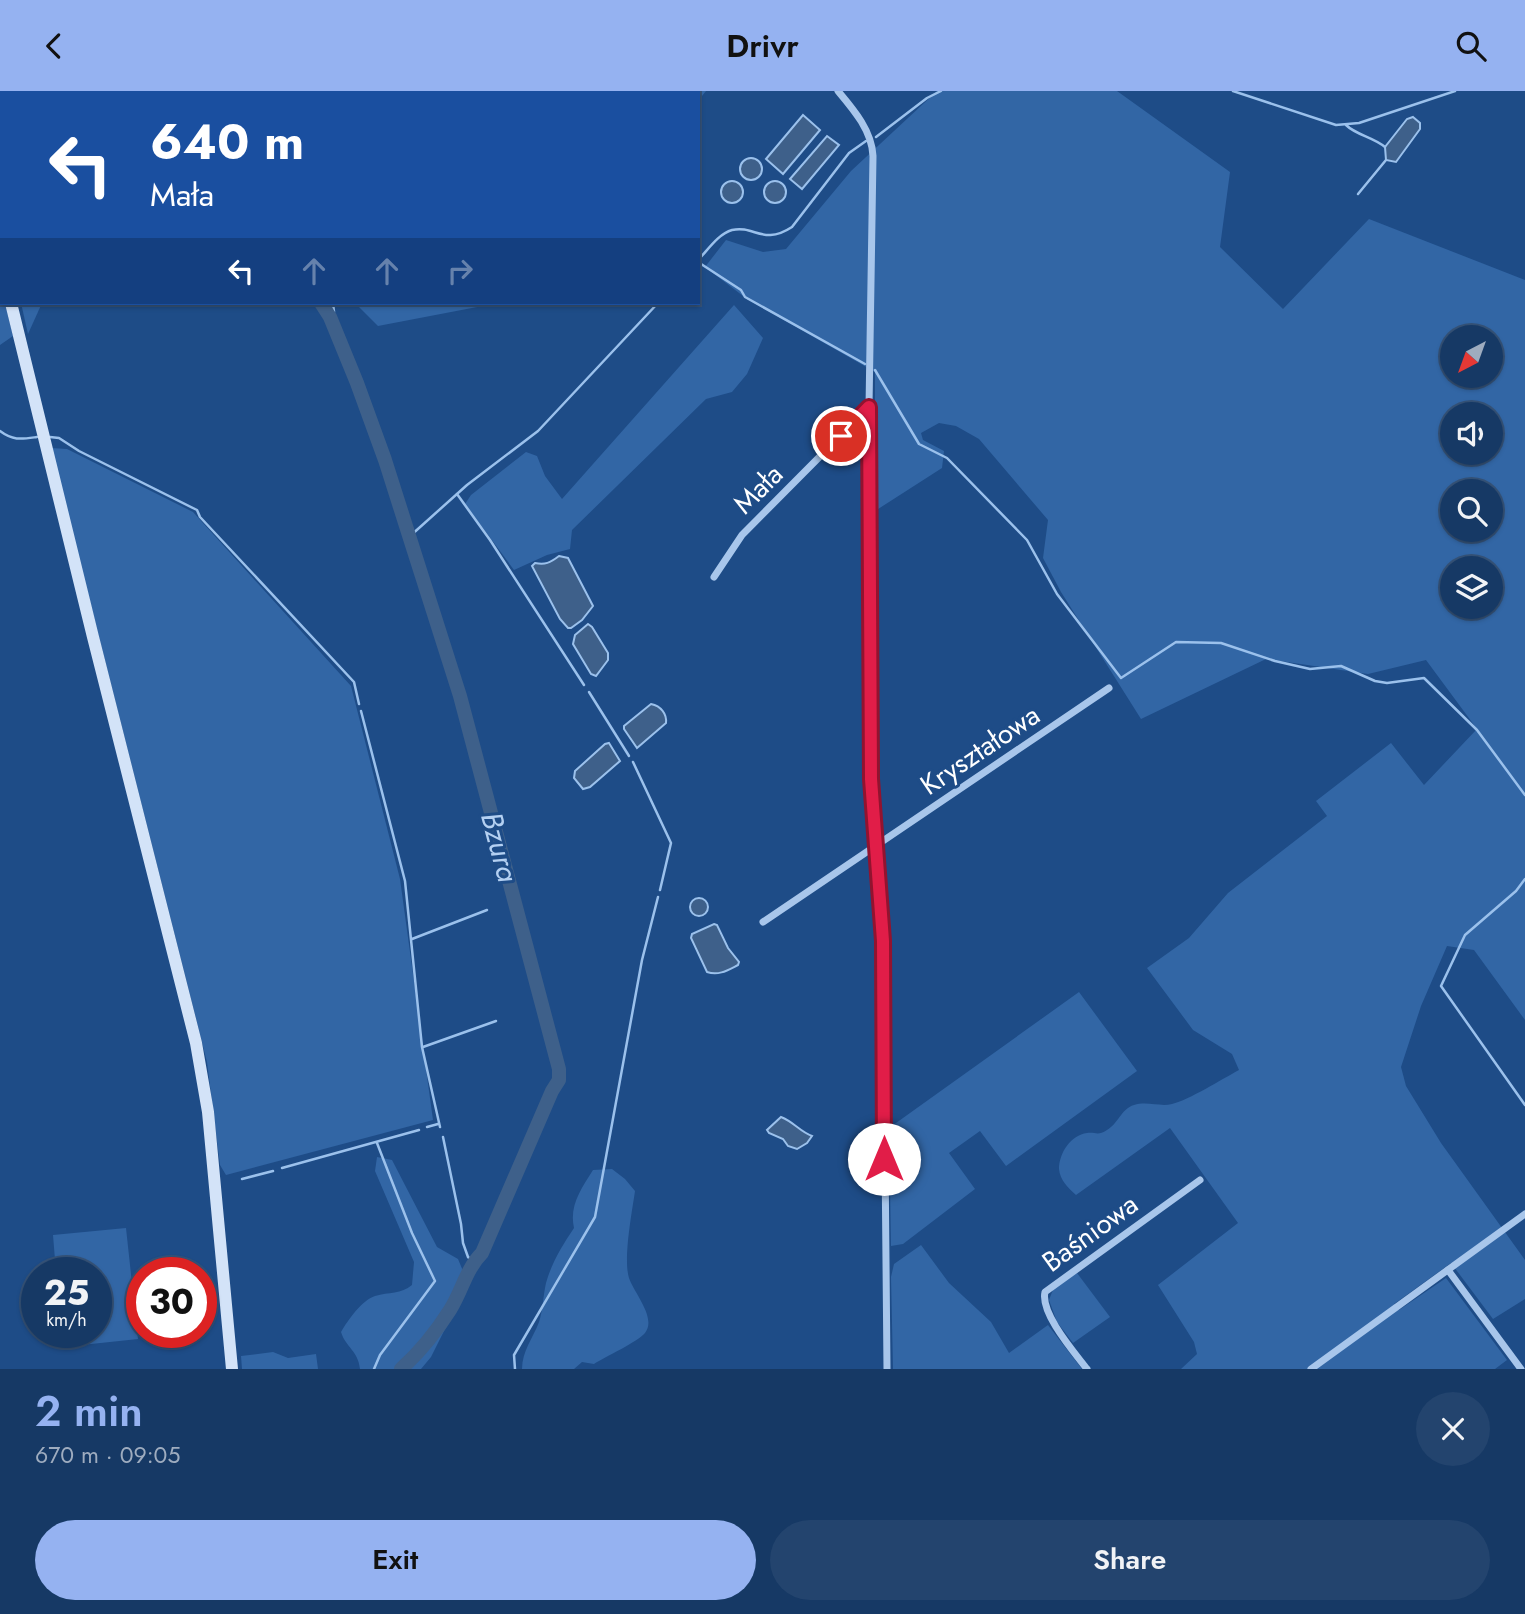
<!DOCTYPE html>
<html lang="en">
<head>
<meta charset="utf-8">
<style>
	:root { --surface:#163965; --page:#23446e; --text:#f1f3f6; --muted:#9eacbf; --line:#355379; --accent:#95b2f1 }
	body { margin:0; font-family:Jost,sans-serif; background:var(--page); color:var(--text); height:100vh; display:flex; flex-direction:column; font-size:26px; white-space:nowrap }
	* { box-sizing:border-box; margin:0 }
	p { font-size:23px; color:var(--muted) }
	.icon { flex:none; width:38px; height:38px; fill:none; stroke:currentColor; stroke-width:2; stroke-linecap:round; stroke-linejoin:round }
	.map { position:relative; height:1278px; overflow:hidden }
	.details { display:flex; flex-direction:column; background:var(--surface); flex:1 }
	.details>* { flex:none }
	.guide { position:absolute; left:0px; top:0px; width:700px; height:214px; box-shadow:0 2px 5px #0004,0 0 0 2px var(--line); background:#1a4fa0; color:#fff; overflow:hidden }
	.needle { width:46px; rotate:221deg }
	.controls { position:absolute; left:1440px; top:234px; display:grid; gap:14px }
	.controls a { display:grid; place-items:center; width:63px; height:63px; border-radius:50%; background:var(--surface); box-shadow:0 2px 5px #0004,0 0 0 2px var(--line); font-size:35px }
	.speed { position:absolute; left:21px; top:1166px; display:flex; gap:14px; font-size:35px; font-weight:700; text-align:center }
	.speed>* { display:grid; place-content:center; width:91px; height:91px; border-radius:50%; background:var(--surface); box-shadow:0 2px 5px #0004,0 0 0 2px var(--line); line-height:1 }
	.speed small { font-size:18px; font-weight:400 }
	.speed .limit { border:10px solid #d22; background:#fff; color:#111 }
	.pin { position:absolute; display:grid; place-items:center; width:60px; height:60px; color:#fff; margin:-30px; border:4px solid #fff; border-radius:50%; box-shadow:0 2px 7px #0007 }
	.me { position:absolute; width:77px; margin:-38px; rotate:0deg; stroke-linejoin:round; filter:drop-shadow(0 0 5px #0008) }
	.turn { display:flex; align-items:center; gap:24px; height:147px; padding:0 35px; font-size:32px }
	.turn .icon { width:91px; height:91px; stroke-width:2.5 }
	.turn b { display:block; font-size:49px; line-height:60px }
	.lanes { display:flex; align-items:center; height:66px; padding:0 35px; background:#0003; justify-content:center; gap:35px; direction:ltr }
	.lanes .off { opacity:.35 }
	.round { display:grid; place-items:center; flex:none; width:74px; height:74px; border-radius:37px; background:var(--page) }
	.summary { display:flex; align-items:center; justify-content:space-between; height:119px; padding:0 35px }
	h1 { font-size:42px; font-weight:600; line-height:52px; color:var(--accent) }
	.button { display:flex; gap:14px; margin-top:auto; padding:14px 35px }
	.button a { flex:1; height:80px; border-radius:42px; background:var(--accent); color:#111; font-size:28px; font-weight:600; line-height:80px; text-align:center }
	.button a+a { background:var(--page); color:var(--text) }
	header { display:flex; justify-content:space-between; align-items:center; height:91px; padding:0 35px; background:var(--accent); color:#111; font-size:32px; font-weight:600 }
	.map>svg:first-child { display:block }
	.green { fill:#3266a5; fill-rule:evenodd }
	.water { fill:#3e608a; stroke:#9bc1ec; stroke-width:2 }
	.lines { fill:none; stroke-linecap:round; stroke-linejoin:round }
	.stream { stroke:#9bc1ec; stroke-width:2.5 }
	.river { stroke:#3e608a; stroke-width:14 }
	.street { stroke:#a8c6eb; stroke-width:7 }
	.secondary { stroke:#d3e3f8; stroke-width:12 }
	.route-casing { stroke:#92132f; stroke-width:18 }
	.route { stroke:#e11d48; stroke-width:12 }
	.labels { text-anchor:middle; dominant-baseline:central; stroke-width:6; stroke-linejoin:round; paint-order:stroke }
	.street-label { font-size:28px; fill:#fff; stroke:#1e4c87 }
	.water-label { font-size:30px; font-style:italic; fill:#b4d0f2; stroke:#1e4c87 }
</style>
</head>
<body>
<header><svg class="icon" aria-label="back" viewBox="0 0 24 24"><path d="M15 5l-7 7 7 7"/></svg>Drivr<svg class="icon" aria-label="search" viewBox="0 0 24 24"><circle cx="10" cy="10" r="6"/><path d="M15 15l6 6"/></svg></header>
<div class="map">
<svg width="1525" height="1278" viewBox="0 0 1525 1278">
	<rect width="100%" height="100%" fill="#1e4c87"/>
	<!-- green -->
	<g class="green">
		<polygon points="516,0 706,0 698,10 698,2 516,2"/>
		<path d="M 937,0 L 1117,0 L 1230,81 L 1220,156 L 1283,218 L 1369,128 L 1525,189 L 1525,929 L 1474,859 L 1447,855 L 1421,915 L 1401,976 L 1406,995 L 1441,1052 L 1525,1169 L 1525,1208 L 1493,1228 L 1451,1172 L 1394,1213 L 1399,1219 L 1446,1187 L 1507,1269 L 1495,1278 L 1181,1278 L 1197,1263 L 1194,1251 L 1158,1194 L 1238,1132 L 1170,1037 L 1076,1104 C 1068,1097 1060,1089 1059,1078 C 1059,1062 1071,1044 1087,1042 C 1096,1041 1098,1045 1107,1039 C 1118,1033 1121,1018 1134,1014 C 1147,1010 1160,1016 1172,1013 C 1189,1009 1222,988 1239,979 L 1232,963 L 1193,939 L 1147,877 L 1189,847 L 1228,802 L 1327,725 L 1316,710 L 1391,652 L 1424,694 L 1477,638 L 1426,569 L 1368,583 L 1266,568 L 1141,628 L 1061,501 L 1043,467 L 1048,429 L 979,348 L 956,335 L 939,332 L 921,342 L 923,349 L 944,360 L 942,377 L 875,420 L 875,281 L 747,208 L 705,176 L 726,149 L 763,161 L 786,158 L 851,80 ZM 1452,247 L 1491,247 L 1491,285 L 1452,285 ZM 1452,324 L 1491,324 L 1491,362 L 1452,362 ZM 1452,401 L 1491,401 L 1491,439 L 1452,439 ZM 1452,478 L 1491,478 L 1491,516 L 1452,516 Z"/>
		<polygon points="0,188 2,212 5,212 13,245 0,254"/>
		<polygon points="21,212 42,212 28,243"/>
		<polygon points="355,212 498,212 378,235"/>
		<polygon points="734,214 763,247 747,283 732,301 706,308 572,439 570,458 547,464 514,479 465,413 471,404 526,361 537,365 545,385 562,408"/>
		<polygon points="51,357 67,358 193,421 351,595 400,788 433,1029 226,1084 220,1074 207,971"/>
		<polygon points="1079,901 1137,980 1006,1075 980,1040 949,1062 975,1098 903,1153 891,1155 889,1037"/>
		<path d="M 377,1066 L 392,1069 L 437,1156 L 458,1168 L 468,1192 L 431,1266 L 421,1278 L 360,1278 C 358,1259 346,1257 341,1241 C 348,1229 362,1209 375,1205 C 389,1201 401,1203 412,1194 L 414,1171 L 375,1080 Z"/>
		<path d="M 612,1078 L 625,1088 L 635,1100 C 632,1121 623,1168 629,1187 C 634,1202 657,1227 645,1242 C 639,1250 605,1266 594,1273 L 582,1271 L 574,1278 L 522,1278 C 522,1260 533,1247 539,1231 C 543,1219 543,1205 546,1192 C 552,1171 562,1155 574,1137 C 569,1115 581,1098 593,1079 Z"/>
		<polygon points="126,1137 138,1248 63,1256 62,1241 96,1241 96,1181 56,1181 53,1144"/>
		<polygon points="921,1154 949,1192 991,1231 1009,1262 1048,1234 1082,1278 893,1278 891,1186 894,1173"/>
		<polygon points="1077,1182 1110,1226 1073,1252 1057,1231 1049,1209 1054,1196"/>
		<polygon points="273,1261 288,1267 316,1263 318,1278 242,1278 241,1265"/>
	</g>
	<!-- water -->
	<g class="water">
		<polygon points="803,24 820,39 783,83 766,68"/>
		<polygon points="1413,26 1420,32 1420,38 1396,71 1386,69 1385,56 1407,28"/>
		<polygon points="827,45 839,54 802,98 790,88"/>
		<circle cx="751" cy="78" r="11"/>
		<circle cx="775" cy="101" r="11"/>
		<circle cx="732" cy="101" r="11"/>
		<path d="M 559,465 L 568,467 L 593,515 L 582,529 L 571,537 L 568,537 L 560,528 L 532,475 L 535,472 C 545,474 550,472 559,465 Z"/>
		<polygon points="588,533 592,536 608,562 608,569 596,585 591,583 573,553 575,544"/>
		<path d="M 651,613 C 661,615 667,623 666,632 L 637,657 L 624,638 L 624,635 Z"/>
		<polygon points="609,652 620,670 590,696 583,698 574,687 575,680 605,653"/>
		<circle cx="699" cy="816" r="9"/>
		<path d="M 714,833 L 717,834 L 728,857 L 739,871 L 738,874 C 728,879 719,885 707,881 L 691,847 L 692,843 Z"/>
		<path d="M 781,1026 C 794,1031 799,1040 812,1045 L 807,1052 L 797,1058 L 788,1055 L 783,1048 L 769,1042 L 767,1039 Z"/>
	</g>
	<g class="lines">
		<!-- stream -->
		<g class="stream">
			<polyline points="203,0 204,2"/>
			<polyline points="1233,0 1336,34 1359,32 1455,0"/>
			<path d="M 1346,34 C 1356,44 1373,46 1385,56"/>
			<polyline points="876,46 927,7 941,0"/>
			<polyline points="1358,103 1386,69"/>
			<path d="M 698,169 C 708,159 718,143 732,139 C 755,134 763,155 792,136 L 849,62 L 866,50"/>
			<polyline points="698,171 741,199 745,206 865,273"/>
			<polyline points="330,226 334,221 333,212"/>
			<polyline points="875,279 919,353 947,367 1027,449 1057,503 1121,587 1176,551 1221,552 1275,570 1310,578 1341,575 1375,590 1387,592 1424,587 1477,639 1525,704"/>
			<path d="M 0,340 C 13,350 22,348 37,346"/>
			<polyline points="50,346 59,347 79,360 197,419 200,426 354,591 359,613"/>
			<polyline points="457,403 490,449 584,594"/>
			<polyline points="409,446 467,394 538,340 658,212"/>
			<polyline points="589,601 629,665"/>
			<polyline points="361,620 405,790 422,956 440,1036"/>
			<polyline points="633,671 671,752 660,799"/>
			<polyline points="1525,788 1516,800 1465,844 1441,895 1525,1014"/>
			<polyline points="412,848 487,819"/>
			<polyline points="423,956 496,930"/>
			<polyline points="427,1036 438,1033"/>
			<polyline points="443,1046 461,1133 463,1152 468,1166 473,1171"/>
			<polyline points="282,1077 419,1039"/>
			<polyline points="242,1088 273,1080"/>
			<polyline points="374,1278 380,1264 435,1190 412,1142 377,1052"/>
			<polyline points="515,1278 514,1264 595,1126 642,869 658,806"/>
		</g>
		<!-- river -->
		<g class="river">
			<polyline points="139,0 139,2"/>
			<path d="M 321,212 L 330,226 L 357,292 L 385,369 L 460,605 L 559,978 L 559,989 L 552,1000 L 482,1162 C 466,1178 462,1200 450,1219 C 436,1241 420,1261 401,1278"/>
		</g>
		<!-- street -->
		<g class="street">
			<path d="M 838,0 C 854,19 872,40 873,65 L 869,316 L 871,688 L 883,850 L 887,1278"/>
			<polyline points="714,486 742,444 868,317"/>
			<polyline points="763,831 1109,597"/>
			<polyline points="1448,1179 1521,1278"/>
			<path d="M 1087,1278 C 1074,1261 1040,1222 1045,1201 L 1200,1089"/>
			<polyline points="1311,1278 1525,1123"/>
		</g>
		<!-- secondary -->
		<g class="secondary">
			<polyline points="0,161 2,169"/>
			<polyline points="11,212 93,546 196,952 208,1021 232,1278"/>
		</g>
	</g>
	<g class="lines">
		<!-- route casing -->
		<g class="route-casing">
			<polyline id="route" points="841,345 869,316 871,688 883,850 884,1068"/>
		</g>
		<!-- route -->
		<use href="#route" class="route"/>
	</g>
	<g class="labels">
		<!-- street labels -->
		<g class="street-label">
			<text transform="translate(758 398) rotate(-45)">Mała</text>
			<text transform="translate(980 659) rotate(-34)">Kryształowa</text>
			<text transform="translate(1090 1142) rotate(-36)">Baśniowa</text>
		</g>
		<!-- water labels -->
		<g class="water-label">
			<text transform="translate(500 756) rotate(75)">Bzura</text>
		</g>
	</g>
</svg>
<div class="controls">
<a><svg class="needle" viewBox="-14 -14 28 28"><path d="M0-13l5 13h-10z" fill="#e53935"/><path d="M0 13l5-13h-10z" fill="#9eacbf"/></svg></a>
<a><svg class="icon" aria-label="sound" viewBox="0 0 24 24"><path d="M4 9h4l5-4v14l-5-4H4zM17 9q2 3 0 6"/></svg></a>
<a><svg class="icon" aria-label="search" viewBox="0 0 24 24"><circle cx="10" cy="10" r="6"/><path d="M15 15l6 6"/></svg></a>
<a><svg class="icon" aria-label="layers" viewBox="0 0 24 24"><path d="M12 4l9 5-9 5-9-5zM3 14l9 5 9-5"/></svg></a>
</div>
<div class="speed"><div>25<small>km/h</small></div><div class="limit">30</div></div>
<div class="pin" style="left:841px;top:345px;background:#d93025"><svg class="icon" aria-label="arrive" viewBox="0 0 24 24"><path d="M6 21V4h12l-3 4 3 4H6"/></svg></div>
<svg class="me" style="left:884px;top:1068px" viewBox="-20 -20 40 40"><circle r="19" fill="#fff"/><path d="M0-13L10 11 0 6-10 11z" fill="#e11d48"/></svg>
<div class="guide">
<div class="turn"><svg class="icon" aria-label="left" viewBox="0 0 24 24"><path d="M17 20v-9H6M10 6l-5 5 5 5"/></svg><div><b>640 m</b>Mała</div></div>
<div class="lanes"><svg class="icon" aria-label="left" viewBox="0 0 24 24"><path d="M17 20v-9H6M10 6l-5 5 5 5"/></svg><svg class="icon off" aria-label="ahead" viewBox="0 0 24 24"><path d="M12 20V5M6 11l6-6 6 6"/></svg><svg class="icon off" aria-label="ahead" viewBox="0 0 24 24"><path d="M12 20V5M6 11l6-6 6 6"/></svg><svg class="icon off" aria-label="right" viewBox="0 0 24 24"><path d="M7 20v-9h11M14 6l5 5-5 5"/></svg></div>
</div>
</div>
<section class="details">
<div class="summary"><div><h1>2 min</h1><p>670 m · 09:05</p></div><a class="round"><svg class="icon" aria-label="close" viewBox="0 0 24 24"><path d="M6 6l12 12M18 6L6 18"/></svg></a></div>
<div class="button"><a>Exit</a><a>Share</a></div>
</section>
</body>
</html>
